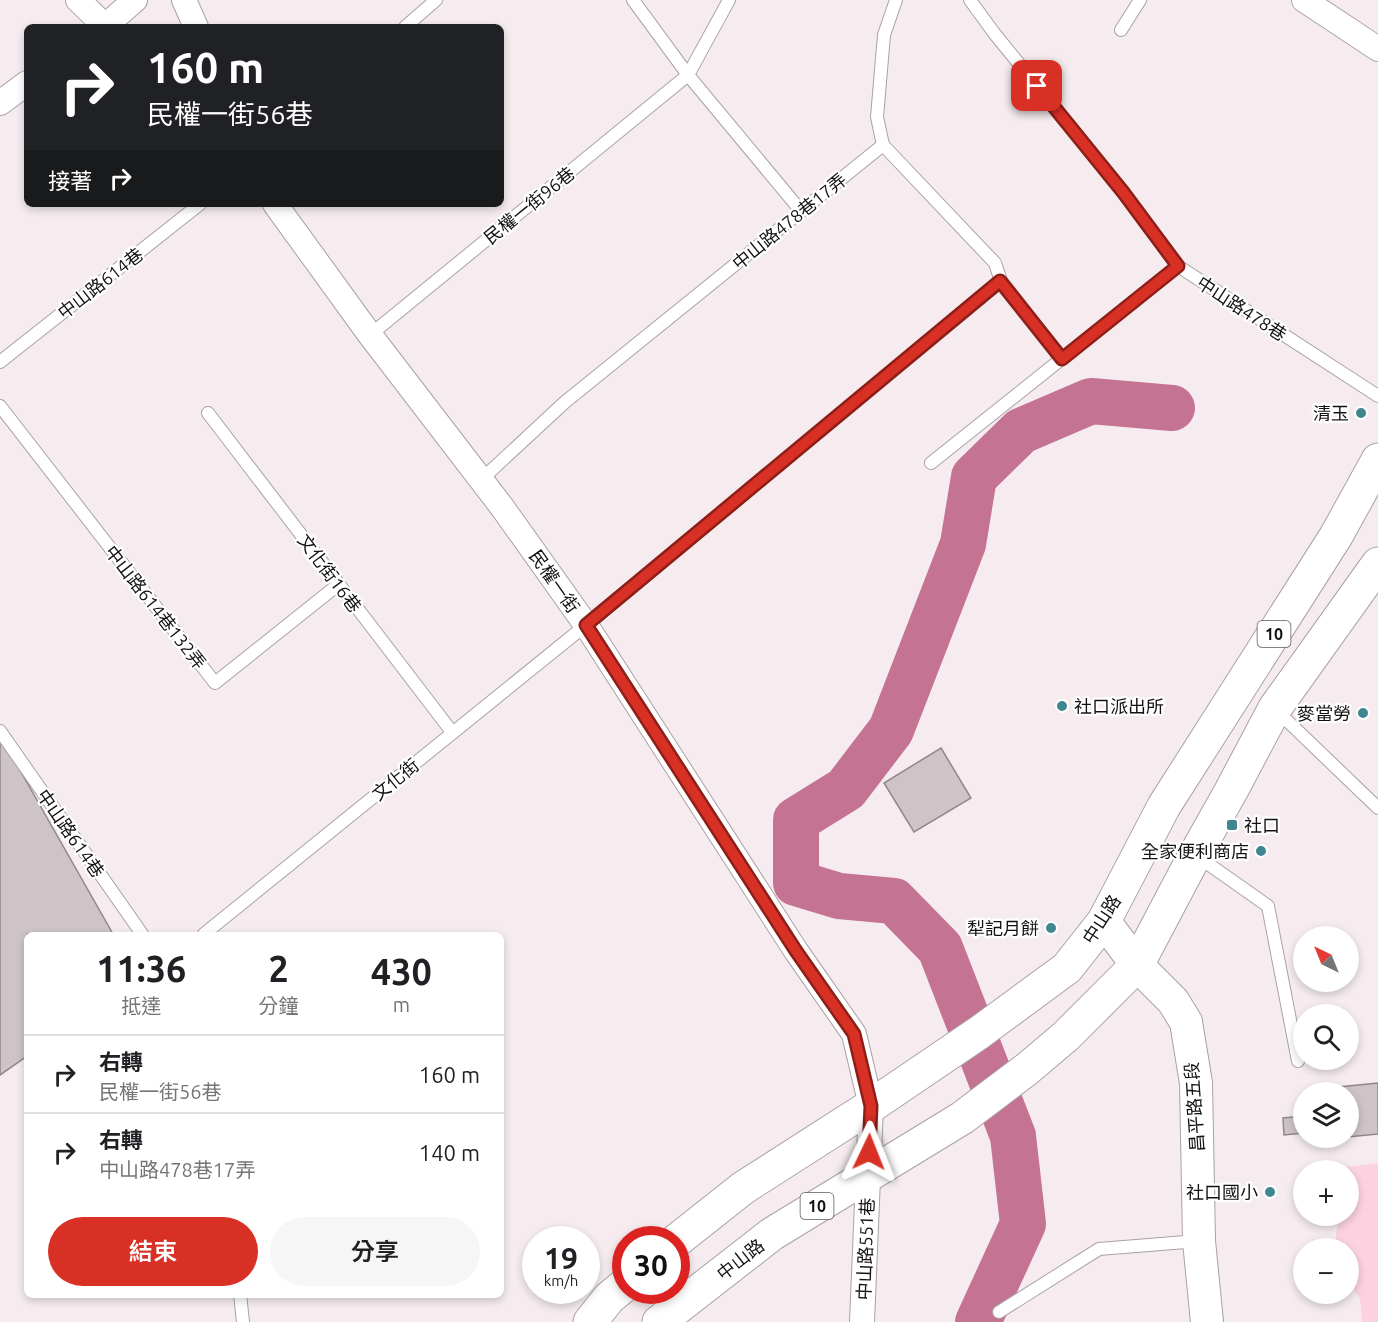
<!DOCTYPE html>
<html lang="zh-TW">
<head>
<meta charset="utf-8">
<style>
	:root { --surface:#fff; --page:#f6f6f6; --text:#202124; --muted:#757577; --line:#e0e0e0; --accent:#d93025 }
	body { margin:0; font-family:Ubuntu,"Noto Sans TC",sans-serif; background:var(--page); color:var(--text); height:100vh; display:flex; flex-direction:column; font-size:22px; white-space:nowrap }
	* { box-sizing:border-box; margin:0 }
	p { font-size:20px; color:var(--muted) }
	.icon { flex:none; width:33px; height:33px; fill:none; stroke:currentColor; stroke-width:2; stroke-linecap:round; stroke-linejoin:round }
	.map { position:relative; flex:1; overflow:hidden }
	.details { position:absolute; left:24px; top:932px; width:480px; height:366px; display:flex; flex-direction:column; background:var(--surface); border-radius:9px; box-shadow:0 3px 9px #0003 }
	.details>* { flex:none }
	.top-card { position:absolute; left:24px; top:24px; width:480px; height:183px; border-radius:9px; box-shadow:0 3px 9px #0003; background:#202124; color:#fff; overflow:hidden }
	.needle { width:39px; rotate:317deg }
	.buttons { position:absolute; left:1293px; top:926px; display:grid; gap:12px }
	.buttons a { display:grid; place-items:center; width:66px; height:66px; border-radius:50%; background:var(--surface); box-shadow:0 3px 9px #0003; font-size:30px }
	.speed { position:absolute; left:522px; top:1226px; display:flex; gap:12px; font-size:30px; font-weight:700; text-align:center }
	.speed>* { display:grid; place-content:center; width:78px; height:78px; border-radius:50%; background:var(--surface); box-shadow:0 3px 9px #0003; line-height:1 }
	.speed small { font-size:15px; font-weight:400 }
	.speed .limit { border:9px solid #d22; background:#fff; color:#111 }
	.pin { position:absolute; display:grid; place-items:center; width:51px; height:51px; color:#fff; margin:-26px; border-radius:12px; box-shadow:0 3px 9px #0006 }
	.me { position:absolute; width:66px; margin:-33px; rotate:2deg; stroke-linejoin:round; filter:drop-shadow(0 0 4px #0008) }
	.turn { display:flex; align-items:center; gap:21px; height:126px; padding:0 24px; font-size:27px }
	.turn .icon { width:78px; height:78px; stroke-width:2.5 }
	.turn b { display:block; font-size:42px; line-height:51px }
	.then { display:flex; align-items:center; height:57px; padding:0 24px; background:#0003; gap:12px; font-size:22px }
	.eta { display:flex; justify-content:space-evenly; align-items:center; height:102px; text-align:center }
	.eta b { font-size:36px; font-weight:600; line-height:42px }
	.action { display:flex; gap:12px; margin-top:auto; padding:12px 24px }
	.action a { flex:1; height:69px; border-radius:36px; background:var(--accent); color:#fff; font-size:24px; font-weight:600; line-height:69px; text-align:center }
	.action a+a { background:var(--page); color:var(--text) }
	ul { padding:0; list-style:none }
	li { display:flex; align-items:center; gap:18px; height:78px; padding:0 24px; border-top:2px solid var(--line) }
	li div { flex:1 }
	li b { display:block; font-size:22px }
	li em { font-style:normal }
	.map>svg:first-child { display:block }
	.green { fill:#fcd2e0 }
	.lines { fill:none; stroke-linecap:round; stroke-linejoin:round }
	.river { stroke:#c57392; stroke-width:46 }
	.building { fill:#cec4c7; stroke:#91888b; stroke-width:1.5 }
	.service-casing { stroke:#aaa1a4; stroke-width:14 }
	.minor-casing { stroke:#aaa1a4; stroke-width:26 }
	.tertiary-casing { stroke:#aaa1a4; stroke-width:34 }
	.primary-casing { stroke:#aaa1a4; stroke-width:35 }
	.service { stroke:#fff; stroke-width:12 }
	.minor { stroke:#fff; stroke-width:24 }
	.tertiary { stroke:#fff; stroke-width:32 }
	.primary { stroke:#fff; stroke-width:33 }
	.route-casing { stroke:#8d1f18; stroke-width:15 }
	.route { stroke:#d93025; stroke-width:10 }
	.poi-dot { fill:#3f868f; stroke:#fff; stroke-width:2 }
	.labels { text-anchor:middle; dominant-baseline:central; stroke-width:4.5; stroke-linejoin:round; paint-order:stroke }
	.shield { fill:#fff; stroke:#5a5859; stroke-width:1.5 }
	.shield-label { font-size:16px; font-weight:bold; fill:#141112 }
	.street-label { font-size:18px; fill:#141112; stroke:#fff }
	.poi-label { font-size:18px; fill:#141112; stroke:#fff; text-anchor:end }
</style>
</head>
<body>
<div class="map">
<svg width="1378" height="1322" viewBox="0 0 1378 1322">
	<rect width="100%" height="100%" fill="#f6ecef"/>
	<!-- green -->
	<polygon class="green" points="1378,1163 1378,1322 1362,1322 1360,1299 1349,1282 1348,1248 1336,1248 1336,1233 1341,1215 1348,1215 1348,1170 1323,1170"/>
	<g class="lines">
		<!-- river -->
		<polyline class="river" points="978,1322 1023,1224 1013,1136 940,948 894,901 839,896 796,883 796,820 846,789 891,730 963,544 974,477 1021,431 1091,401 1172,408"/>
	</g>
	<!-- building -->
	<g class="building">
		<polygon points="0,735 113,934 27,934 27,1056 0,1075"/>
		<polygon points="941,748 971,798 914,832 884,783"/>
		<polygon points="1378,1083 1378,1134 1348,1137 1348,1092 1340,1092 1339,1087"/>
		<polygon points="1304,1116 1304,1133 1284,1135 1283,1118"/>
	</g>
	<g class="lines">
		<!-- service casing -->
		<g class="service-casing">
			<g id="service">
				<polyline points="633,0 688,75 801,211"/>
				<polyline points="970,0 994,33 1123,192 1178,266 1378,396"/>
				<polyline points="405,27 436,0"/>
				<polyline points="1121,30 1140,0"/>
				<polyline points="883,145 995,263 1001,281 1062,359"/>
				<polyline points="883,145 877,117 884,35 896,0"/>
				<polyline points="370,335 688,75 729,0"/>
				<polyline points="0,362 200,204"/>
				<polyline points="0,406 215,683 339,584"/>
				<polyline points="208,413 452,732"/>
				<polyline points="931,463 1178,266"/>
				<polyline points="482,479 565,402 883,145"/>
				<polyline points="1275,709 1378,808"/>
				<polyline points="0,731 142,934"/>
				<polyline points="1197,856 1268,906 1298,1061"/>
				<polyline points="204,934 586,625 1001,281"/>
				<polyline points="240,1294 243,1322"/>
				<polyline points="999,1312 1099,1249 1198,1241"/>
			</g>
		</g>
		<!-- minor casing -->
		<g class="minor-casing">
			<g id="minor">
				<polyline points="78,0 106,27"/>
				<polyline points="184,0 196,27"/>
				<polyline points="1304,0 1378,49"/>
				<polyline points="104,27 135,0"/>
				<polyline points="0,103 27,83"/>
				<polyline points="275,204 370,335 502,507 586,625 796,951 854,1034 871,1106 862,1322"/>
			</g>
		</g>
		<!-- tertiary casing -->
		<g class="tertiary-casing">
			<polyline id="tertiary" points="1104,921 1137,965 1173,1001 1186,1022 1196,1083 1199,1241 1207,1322"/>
		</g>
		<!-- primary casing -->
		<g class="primary-casing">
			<g id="primary">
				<polyline points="676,1241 743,1188 871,1106 980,1032 1067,968 1104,921 1164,806 1336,536 1378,460"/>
				<polyline points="590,1322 609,1298 626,1284"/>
				<polyline points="659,1322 772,1234 962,1118 1027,1069 1066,1036 1137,965 1195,855 1231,791 1275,708 1378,564"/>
			</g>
		</g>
		<!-- service -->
		<use href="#service" class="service"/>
		<!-- minor -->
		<use href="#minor" class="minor"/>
		<!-- tertiary -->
		<use href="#tertiary" class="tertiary"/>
		<!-- primary -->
		<use href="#primary" class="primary"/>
	</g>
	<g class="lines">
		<!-- route casing -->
		<g class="route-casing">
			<polyline id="route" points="869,1152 871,1106 854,1034 796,951 586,625 1000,281 1062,359 1178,266 1123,192 1037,86"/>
		</g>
		<!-- route -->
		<use href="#route" class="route"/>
	</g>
	<!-- markers -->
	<g class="poi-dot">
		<circle cx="1361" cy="413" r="6"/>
		<circle cx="1062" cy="706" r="6"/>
		<circle cx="1363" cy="713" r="6"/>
		<rect x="1226" y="819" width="12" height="12" rx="3"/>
		<circle cx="1261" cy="851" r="6"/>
		<circle cx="1051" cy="928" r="6"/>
		<circle cx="1270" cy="1192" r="6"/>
	</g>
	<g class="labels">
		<!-- shield labels -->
		<g class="shield">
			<rect x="1257.5" y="621" width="33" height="26" rx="4.5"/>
			<rect x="800.5" y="1193" width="33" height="26" rx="4.5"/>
		</g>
		<g class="shield-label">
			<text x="1274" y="634">10</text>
			<text x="817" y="1206">10</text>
		</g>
		<!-- street labels -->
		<g class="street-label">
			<text transform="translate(529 205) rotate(-39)">民權一街96巷</text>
			<text transform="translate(789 221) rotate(-39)">中山路478巷17弄</text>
			<text transform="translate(100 283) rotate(-38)">中山路614巷</text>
			<text transform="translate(1242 308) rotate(33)">中山路478巷</text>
			<text transform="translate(330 573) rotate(53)">文化街16巷</text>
			<text transform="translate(555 581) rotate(55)">民權一街</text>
			<text transform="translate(156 607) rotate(52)">中山路614巷132弄</text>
			<text transform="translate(395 779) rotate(-39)">文化街</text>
			<text transform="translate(71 833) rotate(55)">中山路614巷</text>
			<text transform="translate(1101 919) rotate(-57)">中山路</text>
			<text transform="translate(1194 1107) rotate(-94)">昌平路五段</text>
			<text transform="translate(865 1249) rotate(-88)">中山路551巷</text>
			<text transform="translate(740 1259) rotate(-38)">中山路</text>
		</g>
		<!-- poi labels -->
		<g class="poi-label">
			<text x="1349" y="413">清玉</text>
			<text x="1074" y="706" text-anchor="start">社口派出所</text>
			<text x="1351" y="713">麥當勞</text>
			<text x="1244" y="825" text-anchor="start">社口</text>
			<text x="1249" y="851">全家便利商店</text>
			<text x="1039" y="928">犁記月餅</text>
			<text x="1258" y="1192">社口國小</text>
		</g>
	</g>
</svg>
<div class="buttons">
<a><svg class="needle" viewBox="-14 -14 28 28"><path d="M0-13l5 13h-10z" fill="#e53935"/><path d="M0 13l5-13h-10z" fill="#757577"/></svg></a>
<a><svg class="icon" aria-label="search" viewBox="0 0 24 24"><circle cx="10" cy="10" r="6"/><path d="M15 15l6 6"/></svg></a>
<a><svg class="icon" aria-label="layers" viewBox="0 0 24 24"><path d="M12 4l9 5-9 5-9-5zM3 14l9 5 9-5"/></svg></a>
<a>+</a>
<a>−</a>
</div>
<div class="speed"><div>19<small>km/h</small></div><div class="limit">30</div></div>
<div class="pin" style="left:1037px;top:86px;background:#d93025"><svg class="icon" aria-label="arrive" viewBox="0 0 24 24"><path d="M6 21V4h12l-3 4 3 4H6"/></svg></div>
<svg class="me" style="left:869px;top:1152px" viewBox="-20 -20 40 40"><path d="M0-17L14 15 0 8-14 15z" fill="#d93025" stroke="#fff" stroke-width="4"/></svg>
<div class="top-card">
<div class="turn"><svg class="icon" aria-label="right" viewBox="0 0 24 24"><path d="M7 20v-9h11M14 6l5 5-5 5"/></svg><div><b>160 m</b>民權一街56巷</div></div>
<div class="then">接著<svg class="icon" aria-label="right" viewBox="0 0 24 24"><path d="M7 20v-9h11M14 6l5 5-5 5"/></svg></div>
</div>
<section class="details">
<div class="eta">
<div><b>11:36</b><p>抵達</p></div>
<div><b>2</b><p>分鐘</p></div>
<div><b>430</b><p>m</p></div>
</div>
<ul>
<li><svg class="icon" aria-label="right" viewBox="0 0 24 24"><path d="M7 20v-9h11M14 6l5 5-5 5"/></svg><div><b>右轉</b><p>民權一街56巷</p></div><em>160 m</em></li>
<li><svg class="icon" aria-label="right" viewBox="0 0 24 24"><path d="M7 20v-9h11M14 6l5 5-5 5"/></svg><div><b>右轉</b><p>中山路478巷17弄</p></div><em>140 m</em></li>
</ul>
<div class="action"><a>結束</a><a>分享</a></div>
</section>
</div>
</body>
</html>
